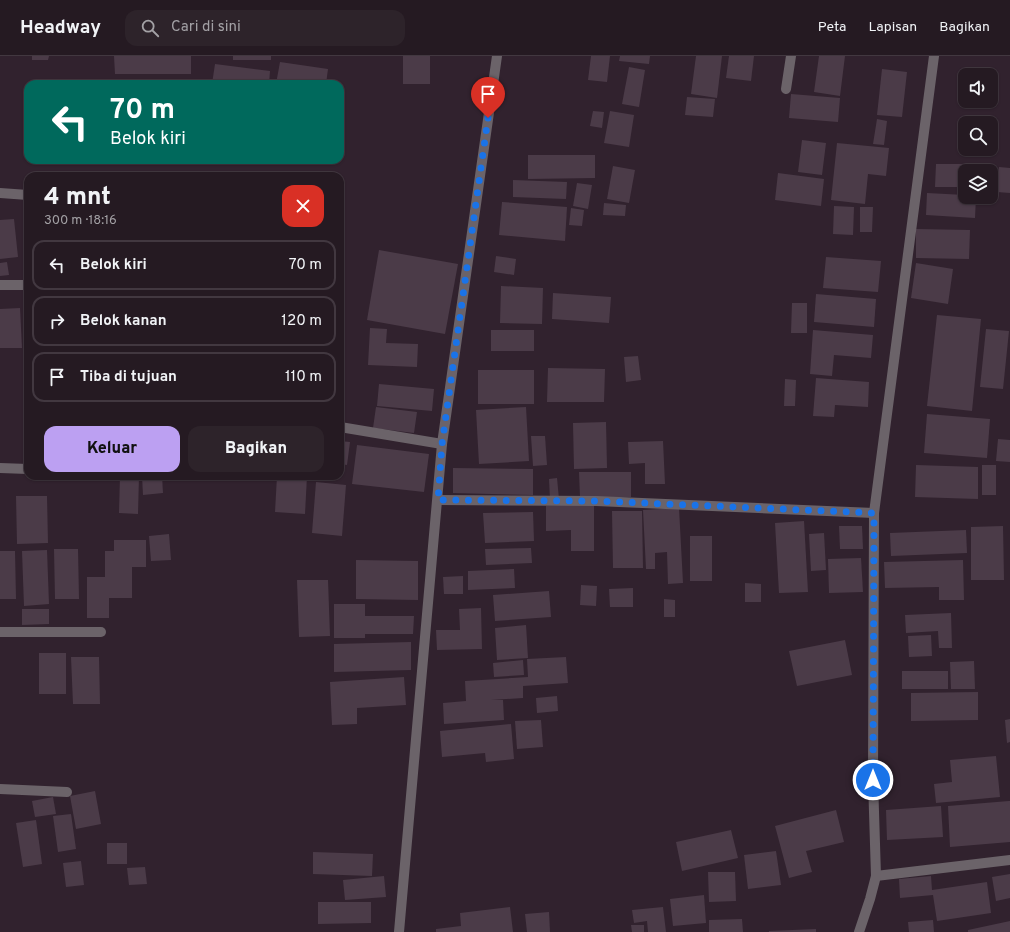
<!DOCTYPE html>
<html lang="id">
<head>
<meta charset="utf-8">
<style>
	:root { --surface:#251a22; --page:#2d232a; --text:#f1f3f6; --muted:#a3a1a5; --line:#423840; --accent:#bca0f2 }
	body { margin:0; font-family:Overpass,sans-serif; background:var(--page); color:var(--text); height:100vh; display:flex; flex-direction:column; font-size:15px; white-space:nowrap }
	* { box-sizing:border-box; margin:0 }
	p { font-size:13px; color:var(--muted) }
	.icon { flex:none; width:22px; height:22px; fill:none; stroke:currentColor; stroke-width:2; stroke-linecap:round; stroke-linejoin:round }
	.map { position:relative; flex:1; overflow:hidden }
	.drawer { position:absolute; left:24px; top:116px; width:320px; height:308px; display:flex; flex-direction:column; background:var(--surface); border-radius:12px; box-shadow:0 1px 3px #0004,0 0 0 1px var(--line) }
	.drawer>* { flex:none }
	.banner { position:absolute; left:24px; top:24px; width:320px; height:84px; border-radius:12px; box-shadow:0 1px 3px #0004,0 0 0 1px var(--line); background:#00695c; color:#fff; overflow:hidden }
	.fabs { position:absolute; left:958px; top:12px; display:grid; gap:8px }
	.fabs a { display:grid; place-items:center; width:40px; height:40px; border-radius:8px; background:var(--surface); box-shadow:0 1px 3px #0004,0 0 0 1px var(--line); font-size:20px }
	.pin { position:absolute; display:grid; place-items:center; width:34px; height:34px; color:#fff; margin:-41px -17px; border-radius:50% 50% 50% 0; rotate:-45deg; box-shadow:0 0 4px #0007 }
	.pin .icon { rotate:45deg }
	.me { position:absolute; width:44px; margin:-22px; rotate:0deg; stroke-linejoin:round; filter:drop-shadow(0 0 3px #0008) }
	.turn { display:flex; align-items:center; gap:14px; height:84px; padding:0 20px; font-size:18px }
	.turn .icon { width:52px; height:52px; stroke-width:2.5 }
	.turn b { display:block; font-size:28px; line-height:34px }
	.round { display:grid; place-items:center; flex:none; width:42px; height:42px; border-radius:12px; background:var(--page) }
	.head { display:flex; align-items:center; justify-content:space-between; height:68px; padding:0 20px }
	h1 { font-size:24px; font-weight:800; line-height:30px }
	.action { display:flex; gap:8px; margin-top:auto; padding:8px 20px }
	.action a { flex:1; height:46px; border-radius:12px; background:var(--accent); color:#111; font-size:16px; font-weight:800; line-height:46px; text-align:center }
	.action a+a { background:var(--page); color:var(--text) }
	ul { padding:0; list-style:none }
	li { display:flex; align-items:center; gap:12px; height:50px; margin:0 8px 6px; padding:0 12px; border:2px solid var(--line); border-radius:12px }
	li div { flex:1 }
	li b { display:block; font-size:15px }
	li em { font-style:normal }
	header { display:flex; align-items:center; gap:24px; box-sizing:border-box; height:56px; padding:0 20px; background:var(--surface); border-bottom:1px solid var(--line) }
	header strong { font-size:19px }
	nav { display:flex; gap:22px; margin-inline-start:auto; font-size:14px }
	.search { width:280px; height:36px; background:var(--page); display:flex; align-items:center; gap:10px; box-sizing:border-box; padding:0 14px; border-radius:12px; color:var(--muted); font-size:15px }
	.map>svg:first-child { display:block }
	.building { fill:#4b3b48 }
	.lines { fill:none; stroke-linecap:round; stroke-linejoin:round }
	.service { stroke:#6b6369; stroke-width:10 }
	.minor { stroke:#6b6369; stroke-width:10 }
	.route { stroke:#1a73e8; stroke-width:7; stroke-dasharray:0 12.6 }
</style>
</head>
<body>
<header>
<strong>Headway</strong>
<div class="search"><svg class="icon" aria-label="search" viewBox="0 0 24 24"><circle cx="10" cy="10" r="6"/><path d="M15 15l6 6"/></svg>Cari di sini</div>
<nav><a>Peta</a><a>Lapisan</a><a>Bagikan</a></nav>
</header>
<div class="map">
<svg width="1010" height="876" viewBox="0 0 1010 876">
	<rect width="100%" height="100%" fill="#31222e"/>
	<!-- building -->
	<g class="building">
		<polygon points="32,0 49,0 48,4 32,4"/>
		<polygon points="114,0 191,0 191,18 115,18"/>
		<rect x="233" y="0" width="38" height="4"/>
		<rect x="403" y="0" width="27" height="28"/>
		<polygon points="591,0 610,0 607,26 588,24"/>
		<polygon points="620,0 650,0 649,8 619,5"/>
		<polygon points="696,0 722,0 717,42 691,38"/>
		<polygon points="729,0 754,0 751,25 726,22"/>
		<polygon points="819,0 845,0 840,40 814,36"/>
		<polygon points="280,6 328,13 326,28 276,28"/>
		<polygon points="215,8 270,15 269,28 212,28"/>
		<polygon points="629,11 645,14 639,51 622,48"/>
		<polygon points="882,13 907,16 902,61 877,59"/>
		<polygon points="791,38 840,42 838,66 789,62"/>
		<polygon points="687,41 715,43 713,61 685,59"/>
		<polygon points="593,55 604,56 602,72 590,70"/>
		<polygon points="610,55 634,59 629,91 604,87"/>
		<polygon points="877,63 887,65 884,89 873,88"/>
		<polygon points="802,84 826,87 822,119 798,116"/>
		<polygon points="837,87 889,92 886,120 868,118 865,148 831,144"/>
		<polygon points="528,99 595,99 595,122 528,123"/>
		<polygon points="936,108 986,108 986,115 965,115 965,131 935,131"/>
		<polygon points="613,110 635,114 629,147 607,143"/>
		<polygon points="999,111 1010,112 1010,137 997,136"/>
		<polygon points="778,117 824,123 821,150 775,144"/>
		<polygon points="513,124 567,126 566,143 513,141"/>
		<polygon points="577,127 592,129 588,153 573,150"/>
		<polygon points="927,137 965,139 965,141 976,141 975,162 926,159"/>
		<polygon points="502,146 567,151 565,185 499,179"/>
		<polygon points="604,147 626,149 625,160 603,159"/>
		<polygon points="834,150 854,151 853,179 833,178"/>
		<polygon points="860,151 873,151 872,176 860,176"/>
		<polygon points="571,152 584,154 582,170 569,169"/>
		<polygon points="14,163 18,201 0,203 0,164"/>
		<polygon points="916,173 970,174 969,203 916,202"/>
		<polygon points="379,194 458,208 445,278 367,264"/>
		<polygon points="496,200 516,203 514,219 494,216"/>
		<polygon points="826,201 881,205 878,236 823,232"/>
		<polygon points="7,206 9,219 0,220 0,207"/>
		<polygon points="916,207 953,213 948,248 911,242"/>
		<polygon points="501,230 543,232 542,268 500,267"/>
		<polygon points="553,237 611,241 609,267 552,263"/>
		<polygon points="816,238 876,243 874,271 814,266"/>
		<polygon points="792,247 807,247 807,277 791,277"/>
		<polygon points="20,252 22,292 0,292 0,253"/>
		<polygon points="937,259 981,263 972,355 927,350"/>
		<polygon points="370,272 387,273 386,287 418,288 417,311 368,309"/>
		<polygon points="986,273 1009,275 1003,333 980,331"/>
		<rect x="491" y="274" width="43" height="21"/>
		<polygon points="813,274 873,279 871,302 834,299 832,320 810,318"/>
		<polygon points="638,300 641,324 626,326 624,301"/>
		<polygon points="548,312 605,313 604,346 547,346"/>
		<rect x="478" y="314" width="56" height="34"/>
		<polygon points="816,322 869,326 868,351 835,349 834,361 813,360"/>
		<polygon points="785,323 796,324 795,350 784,350"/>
		<polygon points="379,328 434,333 432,355 377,350"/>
		<polygon points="376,351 417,356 414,377 373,372"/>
		<polygon points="526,351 529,405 479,408 476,354"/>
		<polygon points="927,358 990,363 987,402 924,397"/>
		<polygon points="606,366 607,412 574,413 573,367"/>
		<polygon points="531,380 545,380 547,409 533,410"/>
		<polygon points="998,383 1010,384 1010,406 996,405"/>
		<polygon points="340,385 350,386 347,409 340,408"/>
		<polygon points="663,385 665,428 645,428 645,407 629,408 628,386"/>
		<polygon points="357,389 429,398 424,436 352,428"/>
		<polygon points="916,409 978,411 978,443 915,441"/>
		<rect x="982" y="409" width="14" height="30"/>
		<polygon points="453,412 533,413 533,439 453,437"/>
		<polygon points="579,416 631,416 631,441 580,441"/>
		<polygon points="120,420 139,420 138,458 119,457"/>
		<polygon points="142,420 162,420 163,437 143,439"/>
		<polygon points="277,420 307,420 305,458 275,456"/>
		<polygon points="557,422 559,443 550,443 549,423"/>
		<polygon points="316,426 346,429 342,480 312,477"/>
		<polygon points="16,440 47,440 48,487 17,488"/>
		<polygon points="594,449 594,495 571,495 571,474 546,475 546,450"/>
		<polygon points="679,452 683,527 668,528 667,496 655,497 655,513 646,513 643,454"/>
		<polygon points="612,455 642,455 643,512 613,512"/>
		<polygon points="533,456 534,485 485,487 483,457"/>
		<polygon points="804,465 808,536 779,537 775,467"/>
		<polygon points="839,470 862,470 863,493 840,493"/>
		<polygon points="1003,470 1004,524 971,524 971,471"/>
		<polygon points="966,474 967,497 891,500 890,477"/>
		<polygon points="824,477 826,514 811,515 809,478"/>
		<polygon points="169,478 171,504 151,505 149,480"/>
		<rect x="690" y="480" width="22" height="45"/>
		<polygon points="114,484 146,484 146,511 132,511 132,542 109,542 109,562 87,562 87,521 105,521 105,495 114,495"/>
		<polygon points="531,492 532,507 486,509 485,493"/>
		<polygon points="54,493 78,493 79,543 55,543"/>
		<polygon points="47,494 49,548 24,550 22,495"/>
		<polygon points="0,495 15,495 16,543 0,543"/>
		<polygon points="861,502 863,536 829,537 828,503"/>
		<polygon points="356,504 418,505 418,544 356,543"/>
		<polygon points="963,504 964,544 939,544 939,531 885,532 884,506"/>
		<polygon points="514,513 515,532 468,534 468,515"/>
		<polygon points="463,520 463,538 444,538 443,521"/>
		<polygon points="297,524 328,524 330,580 299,581"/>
		<polygon points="745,527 761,528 761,546 745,546"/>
		<polygon points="581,529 597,530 596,550 580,549"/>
		<polygon points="633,532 633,551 610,551 609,533"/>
		<polygon points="549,535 551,561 495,565 493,539"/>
		<polygon points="664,543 675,544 675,561 664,561"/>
		<polygon points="334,548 365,548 365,560 414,560 413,578 365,578 365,582 334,582"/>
		<polygon points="481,552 482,593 437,594 436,574 460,574 459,553"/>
		<polygon points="22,553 49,553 49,568 22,569"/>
		<polygon points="951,557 952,592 939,592 938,575 906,577 905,559"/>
		<polygon points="526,569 528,602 497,604 495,572"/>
		<polygon points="931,579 932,600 909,601 908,580"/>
		<polygon points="845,584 852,619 797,630 789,595"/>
		<polygon points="411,586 411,614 334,616 334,588"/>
		<rect x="39" y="597" width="27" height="41"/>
		<polygon points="71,601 99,601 100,648 73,648"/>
		<polygon points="566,601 568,627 523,630 523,642 491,644 503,644 504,664 444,668 443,647 466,645 465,625 528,621 527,603"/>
		<polygon points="523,604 524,619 494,621 493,607"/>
		<polygon points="974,605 975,633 951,633 950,606"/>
		<rect x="902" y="615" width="46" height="18"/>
		<polygon points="404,621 406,649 357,652 357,668 332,669 330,626"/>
		<polygon points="978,636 978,664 911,665 911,637"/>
		<polygon points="557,640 558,655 537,657 536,642"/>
		<polygon points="1010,663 1010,686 1007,687 1005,664"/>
		<polygon points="541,664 543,691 517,693 515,665"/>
		<polygon points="511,668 514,703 486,706 485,697 442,701 440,675"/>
		<polygon points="996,700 1000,741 936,747 934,728 952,726 950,704"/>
		<polygon points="95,735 101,768 76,773 70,740"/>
		<polygon points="53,741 56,758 35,761 32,745"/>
		<polygon points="1009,745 1010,745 1010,786 950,791 948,750"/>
		<polygon points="941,750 943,781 887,784 886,754"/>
		<polygon points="836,754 844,786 806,795 812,816 789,822 775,770"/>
		<polygon points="71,758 76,793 58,796 53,760"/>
		<polygon points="36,764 42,808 23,811 16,767"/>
		<polygon points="731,774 738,802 682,815 676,786"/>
		<rect x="107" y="787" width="20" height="21"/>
		<polygon points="776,795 781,829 748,833 744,799"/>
		<polygon points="313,796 373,798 372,820 313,818"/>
		<polygon points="81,805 84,829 66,831 63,807"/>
		<polygon points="145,811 147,828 129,829 127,812"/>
		<polygon points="708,816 735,816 736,845 709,846"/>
		<polygon points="1010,818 1010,842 996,845 992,821"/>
		<polygon points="384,820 386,841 345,844 343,824"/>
		<polygon points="931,820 932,834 987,826 991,857 937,865 933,839 900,842 899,823"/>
		<polygon points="704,839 706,867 673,870 670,843"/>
		<polygon points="318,846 371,846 371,867 318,868"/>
		<polygon points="510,851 513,876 436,876 436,873 461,870 460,857"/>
		<polygon points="663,851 666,876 648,876 647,865 634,867 632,854"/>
		<polygon points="549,856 550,876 527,876 525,858"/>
		<polygon points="742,863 743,876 709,876 709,864"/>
		<polygon points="933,864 934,876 909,876 908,866"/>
		<polygon points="1010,865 1010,876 968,876 968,874"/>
		<polygon points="631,869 644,869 644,876 632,876"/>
		<polygon points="816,873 816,876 769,876 769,875"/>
	</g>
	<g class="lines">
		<!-- service -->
		<polyline class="service" points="786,33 791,0"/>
		<!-- minor -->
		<g class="minor">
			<polyline points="0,137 28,139"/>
			<polyline points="0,229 28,229"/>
			<polyline points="340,371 442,388"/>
			<polyline points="0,412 28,413"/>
			<polyline points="438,444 596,445 874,457"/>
			<polyline points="0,576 101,576"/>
			<polyline points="0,733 67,736"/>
			<polyline points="876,820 1010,804"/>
			<polyline points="399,876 442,388 497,0"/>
			<polyline points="859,876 870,843 876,820 873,724 874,457 934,0"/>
		</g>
	</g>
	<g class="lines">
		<!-- route -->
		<polyline class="route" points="488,62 442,388 438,444 596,445 874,457 873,724"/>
	</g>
</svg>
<div class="fabs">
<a><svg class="icon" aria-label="sound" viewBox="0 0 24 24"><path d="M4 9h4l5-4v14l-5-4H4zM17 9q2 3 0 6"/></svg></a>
<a><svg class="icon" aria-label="search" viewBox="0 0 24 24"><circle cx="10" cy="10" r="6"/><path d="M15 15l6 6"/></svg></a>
<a><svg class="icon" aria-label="layers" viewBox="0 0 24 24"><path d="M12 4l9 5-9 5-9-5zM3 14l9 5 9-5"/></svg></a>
</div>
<div class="pin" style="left:488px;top:62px;background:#d93025"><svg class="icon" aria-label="arrive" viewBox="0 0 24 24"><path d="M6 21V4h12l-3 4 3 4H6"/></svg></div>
<svg class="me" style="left:873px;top:724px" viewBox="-20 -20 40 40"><circle r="17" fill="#1a73e8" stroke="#fff" stroke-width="3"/><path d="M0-11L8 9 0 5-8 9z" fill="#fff"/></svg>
<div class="banner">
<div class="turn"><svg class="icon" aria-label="left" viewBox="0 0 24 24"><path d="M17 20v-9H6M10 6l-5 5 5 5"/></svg><div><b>70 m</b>Belok kiri</div></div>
</div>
<section class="drawer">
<div class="head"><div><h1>4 mnt</h1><p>300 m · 18:16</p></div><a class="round" style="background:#d93025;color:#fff"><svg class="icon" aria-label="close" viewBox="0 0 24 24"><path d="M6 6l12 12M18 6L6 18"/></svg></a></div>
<ul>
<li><svg class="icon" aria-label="left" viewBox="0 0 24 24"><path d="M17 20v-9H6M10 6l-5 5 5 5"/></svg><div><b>Belok kiri</b></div><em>70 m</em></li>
<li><svg class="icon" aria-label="right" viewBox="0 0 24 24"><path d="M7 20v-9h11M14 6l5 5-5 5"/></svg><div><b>Belok kanan</b></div><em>120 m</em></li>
<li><svg class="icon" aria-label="arrive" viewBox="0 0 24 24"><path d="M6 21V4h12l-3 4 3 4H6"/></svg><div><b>Tiba di tujuan</b></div><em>110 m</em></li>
</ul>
<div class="action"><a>Keluar</a><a>Bagikan</a></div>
</section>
</div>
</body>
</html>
